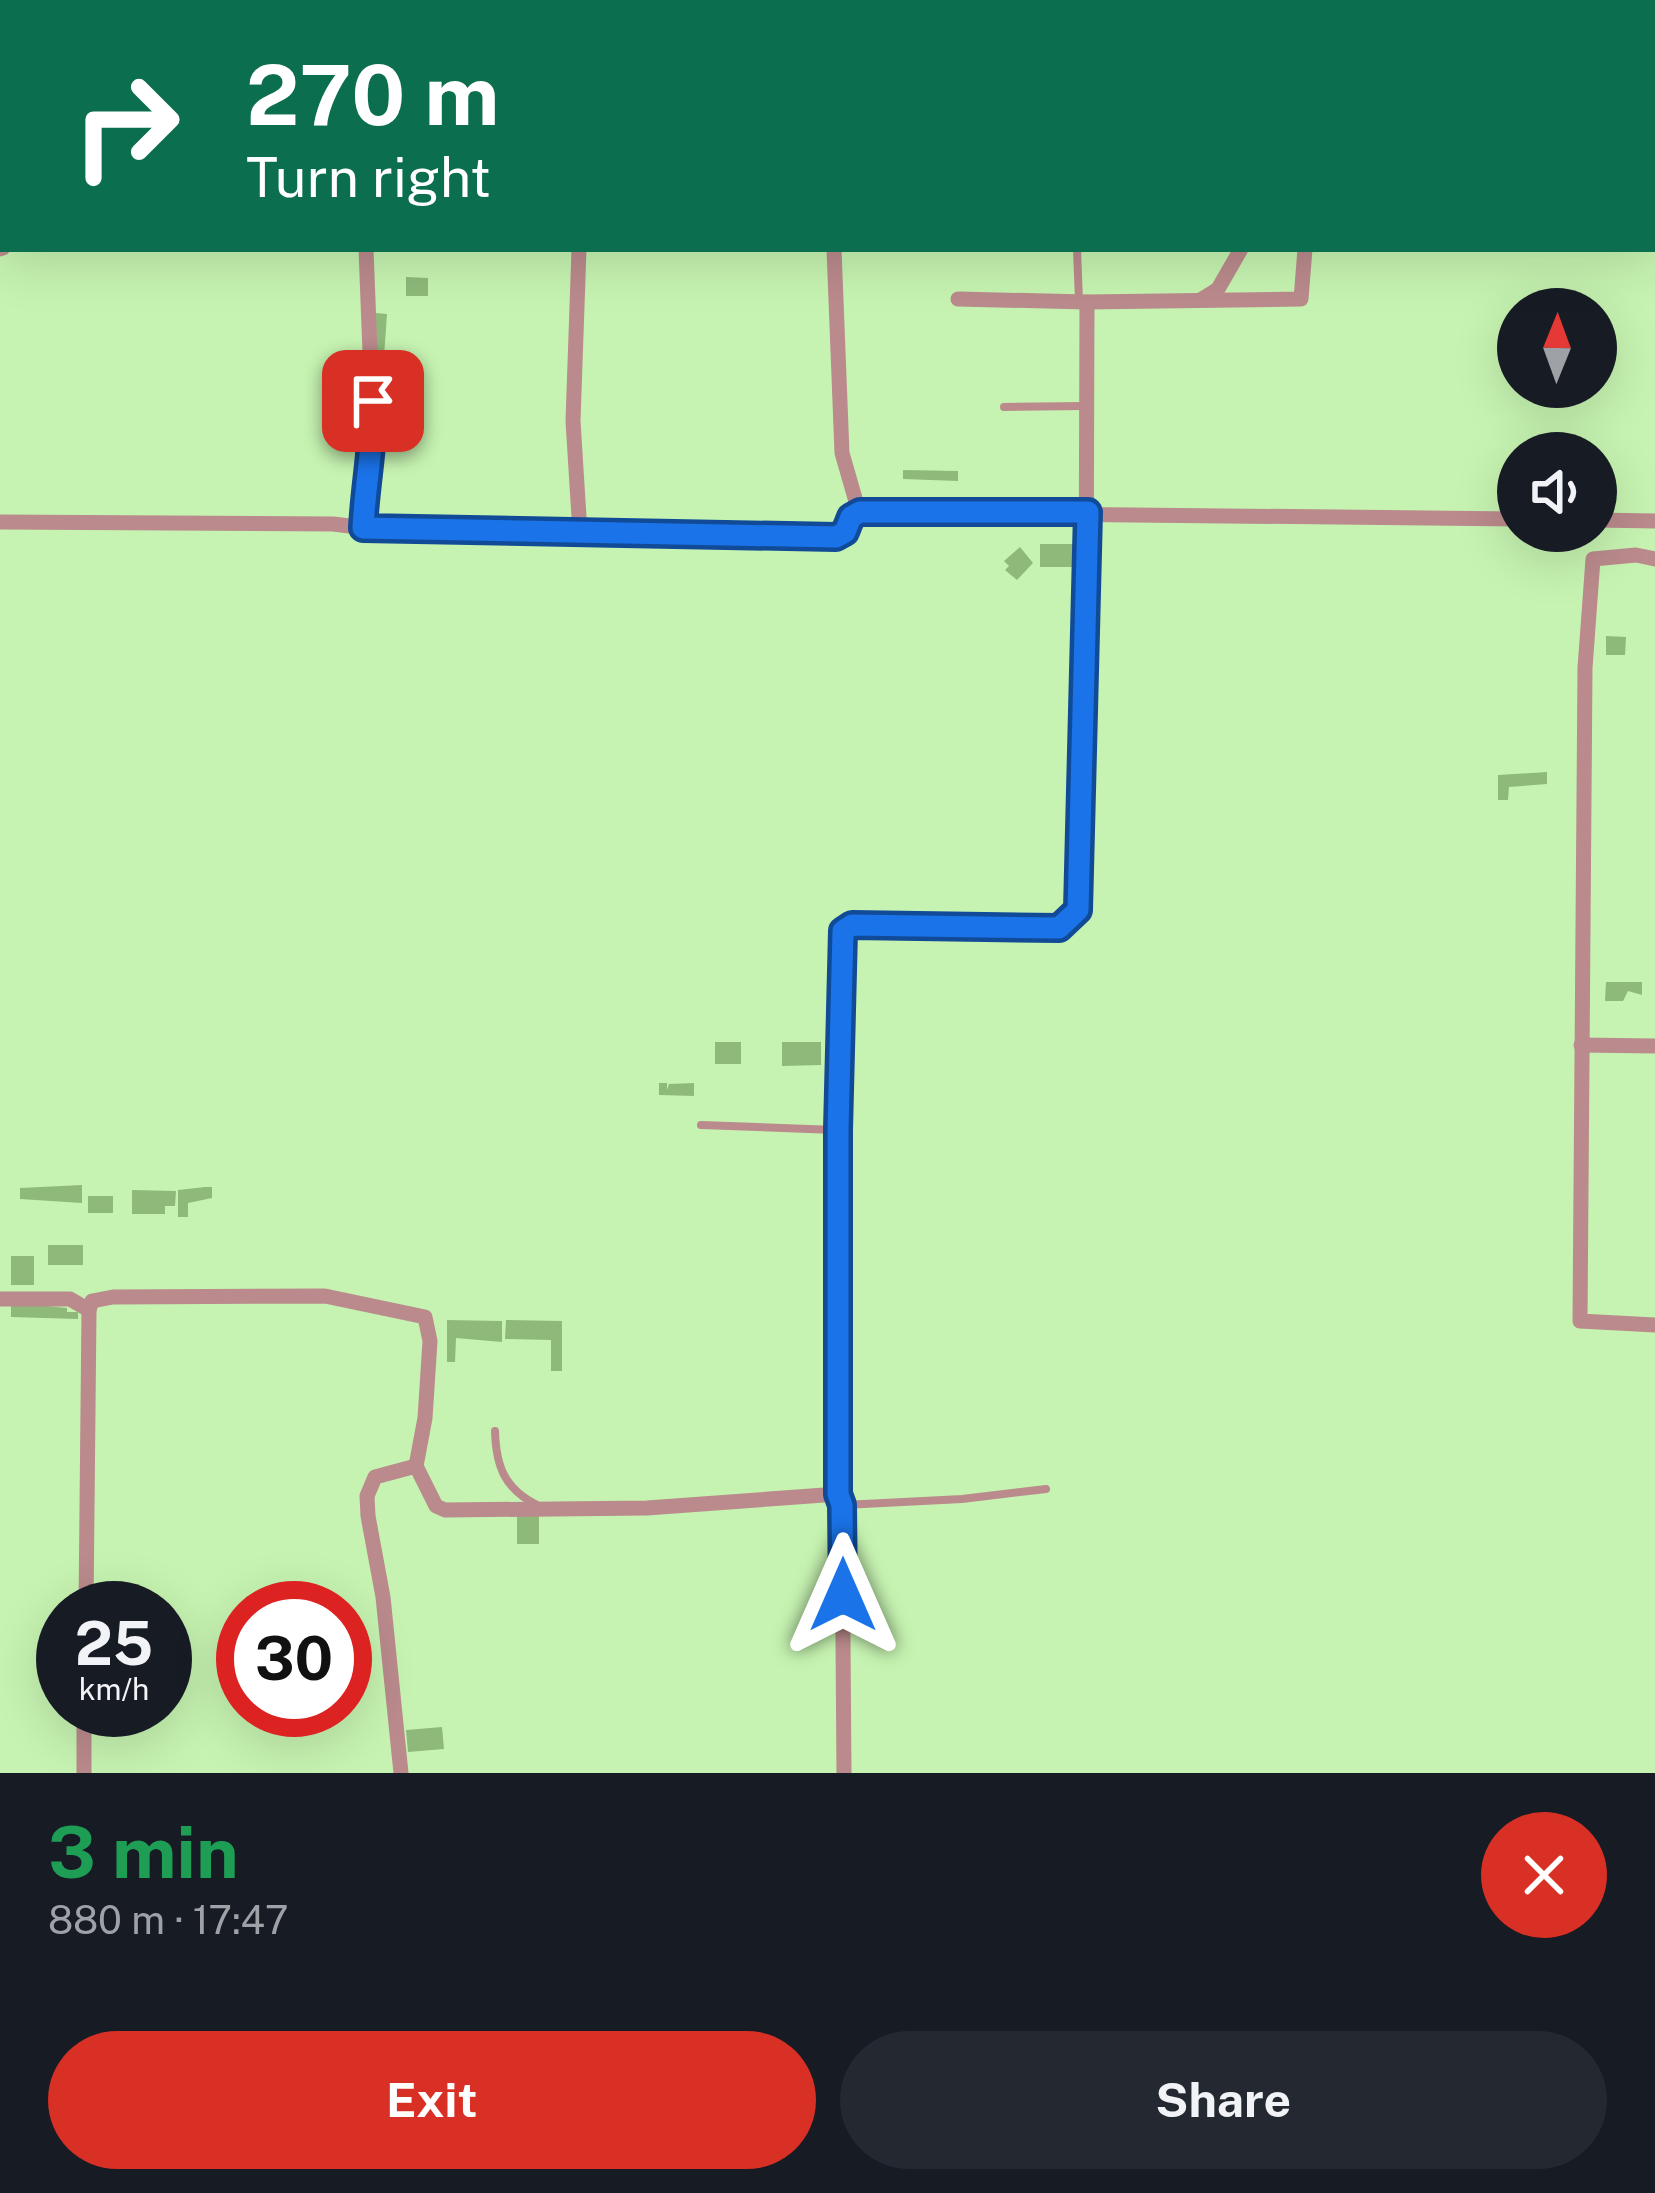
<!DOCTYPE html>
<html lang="en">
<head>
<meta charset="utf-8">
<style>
	:root { --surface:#171b24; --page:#242831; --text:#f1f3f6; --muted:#9ea1a6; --accent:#d93025 }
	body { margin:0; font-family:"Public Sans",sans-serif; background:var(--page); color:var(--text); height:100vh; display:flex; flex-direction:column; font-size:45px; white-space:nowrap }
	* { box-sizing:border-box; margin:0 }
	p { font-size:39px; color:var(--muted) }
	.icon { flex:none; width:66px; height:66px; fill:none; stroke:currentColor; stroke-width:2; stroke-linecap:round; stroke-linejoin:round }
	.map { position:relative; height:1773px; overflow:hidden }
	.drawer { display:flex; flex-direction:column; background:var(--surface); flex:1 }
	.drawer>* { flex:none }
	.guide { position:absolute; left:0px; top:0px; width:1656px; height:252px; box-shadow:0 12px 48px #0002; background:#0b6e4f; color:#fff; overflow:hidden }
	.needle { width:78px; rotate:1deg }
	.buttons { position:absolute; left:1497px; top:288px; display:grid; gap:24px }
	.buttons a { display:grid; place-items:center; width:120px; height:120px; border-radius:50%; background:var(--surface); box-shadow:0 12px 48px #0002; font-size:60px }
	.speed { position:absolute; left:36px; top:1581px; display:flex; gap:24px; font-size:60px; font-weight:700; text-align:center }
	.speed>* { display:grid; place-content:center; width:156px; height:156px; border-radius:50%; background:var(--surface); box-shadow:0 12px 48px #0002; line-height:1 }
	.speed small { font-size:30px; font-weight:400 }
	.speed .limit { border:18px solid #d22; background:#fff; color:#111 }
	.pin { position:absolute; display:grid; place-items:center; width:102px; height:102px; color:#fff; margin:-51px; border-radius:24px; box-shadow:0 6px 18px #0006 }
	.me { position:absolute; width:132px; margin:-66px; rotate:0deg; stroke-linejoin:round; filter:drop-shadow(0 0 9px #0008) }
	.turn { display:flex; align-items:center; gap:42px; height:252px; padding:0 48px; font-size:54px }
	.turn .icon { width:156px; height:156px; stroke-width:2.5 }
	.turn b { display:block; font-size:84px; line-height:102px }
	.round { display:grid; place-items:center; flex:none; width:126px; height:126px; border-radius:63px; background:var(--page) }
	.head { display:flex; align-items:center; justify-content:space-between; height:204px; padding:0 48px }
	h1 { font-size:72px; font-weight:700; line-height:90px; color:#1e9e55 }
	.button { display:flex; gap:24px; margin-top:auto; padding:24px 48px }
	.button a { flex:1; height:138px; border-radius:72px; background:var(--accent); color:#fff; font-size:48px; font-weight:700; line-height:138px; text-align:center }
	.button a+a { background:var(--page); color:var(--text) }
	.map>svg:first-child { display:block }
	.building { fill:#8eb97a }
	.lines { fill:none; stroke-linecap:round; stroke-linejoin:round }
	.service { stroke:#ba8a8c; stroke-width:8 }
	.minor { stroke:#ba8a8c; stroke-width:15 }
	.route-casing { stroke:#114b97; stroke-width:30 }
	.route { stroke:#1a73e8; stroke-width:21 }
</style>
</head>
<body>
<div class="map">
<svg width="1655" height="1773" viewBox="0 0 1655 1773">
	<rect width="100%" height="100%" fill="#c6f3b1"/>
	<!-- building -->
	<g class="building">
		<polygon points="406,277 428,278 428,296 406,296"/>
		<polygon points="376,313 387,314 384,357 376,357"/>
		<polygon points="903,470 958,471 958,481 903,479"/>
		<rect x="1040" y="544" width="34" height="23"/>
		<polygon points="1020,547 1033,563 1017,580 1005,570 1009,566 1004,561"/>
		<polygon points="1606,636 1626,637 1625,655 1606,655"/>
		<polygon points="1547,772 1547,784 1509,787 1508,800 1498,800 1498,775"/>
		<polygon points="1606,982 1642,982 1642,995 1628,991 1623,1001 1605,1001"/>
		<rect x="715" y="1042" width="26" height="22"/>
		<polygon points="782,1042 821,1042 821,1065 782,1066"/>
		<polygon points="659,1083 667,1083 667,1090 669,1084 694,1083 694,1096 659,1095"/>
		<polygon points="82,1185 82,1203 20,1199 20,1188"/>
		<polygon points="205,1187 212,1187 212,1198 188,1203 188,1217 178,1217 178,1190"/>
		<polygon points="132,1190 176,1191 175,1206 165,1206 165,1214 132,1214"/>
		<rect x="88" y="1196" width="25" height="17"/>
		<rect x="48" y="1245" width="35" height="20"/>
		<rect x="11" y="1256" width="23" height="29"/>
		<polygon points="36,1305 67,1308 67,1312 78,1312 78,1319 11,1317 11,1306"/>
		<polygon points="447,1320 502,1321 502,1342 456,1338 455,1362 447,1362"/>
		<polygon points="506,1320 562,1321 562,1371 551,1371 551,1340 505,1339"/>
		<rect x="517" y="1514" width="22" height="30"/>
		<polygon points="442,1727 444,1749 408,1752 406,1730"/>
	</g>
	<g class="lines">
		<!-- service -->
		<g class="service">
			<polyline points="1077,249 1079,301"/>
			<polyline points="1004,407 1085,406"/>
			<polyline points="701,1125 836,1130"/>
			<path d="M 495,1431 C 496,1467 505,1490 539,1506"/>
			<polyline points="844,1505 962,1499 1046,1489"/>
		</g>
		<!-- minor -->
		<g class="minor">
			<polyline points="105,0 105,3"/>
			<polyline points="844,0 844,3"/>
			<polyline points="1109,0 1118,3"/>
			<polyline points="365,3 365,0"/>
			<polyline points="609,3 609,0"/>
			<polyline points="1225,3 1226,0"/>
			<polyline points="1531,3 1532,0"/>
			<polyline points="0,249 3,248"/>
			<polyline points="579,249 573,421 580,533"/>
			<polyline points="834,249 842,453 859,512"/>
			<polyline points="958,299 1087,302 1301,299 1305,249"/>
			<polyline points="1202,299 1218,289 1241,249"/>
			<polyline points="1596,520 1655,521"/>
			<polyline points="0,522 333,524 391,531 836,537 845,533 851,517 859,512 1518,519"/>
			<polyline points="363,528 367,456 373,430 366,249"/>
			<polyline points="1655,559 1636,555 1593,559 1585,668 1580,1321 1655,1325"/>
			<polyline points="1581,1045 1655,1046"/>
			<polyline points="0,1299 70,1299 89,1310"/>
			<polyline points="86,1608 89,1310 92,1301 113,1297 325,1296 425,1317 430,1341 425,1418 416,1466 436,1506 445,1510 647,1508 838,1494"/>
			<polyline points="84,1773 84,1710"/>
			<polyline points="401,1773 383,1597 368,1516 367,1496 375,1477 416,1466"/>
			<polyline points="844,1773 842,1505 838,1494 838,1130 843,931 852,925 874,924 1059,928 1078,910 1086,619 1087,302"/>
		</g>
	</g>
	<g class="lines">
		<!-- route casing -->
		<g class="route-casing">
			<path id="route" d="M 373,401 C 374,443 365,485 363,528 L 836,537 L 845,532 L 851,517 L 860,512 L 1088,512 L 1078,910 L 1059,928 L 852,925 L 843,931 L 838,1130 L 838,1494 L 842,1505 L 843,1595"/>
		</g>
		<!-- route -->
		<use href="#route" class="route"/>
	</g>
</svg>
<div class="buttons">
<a><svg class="needle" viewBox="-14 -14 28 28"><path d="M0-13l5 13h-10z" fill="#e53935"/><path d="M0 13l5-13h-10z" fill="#9ea1a6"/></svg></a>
<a><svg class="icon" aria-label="sound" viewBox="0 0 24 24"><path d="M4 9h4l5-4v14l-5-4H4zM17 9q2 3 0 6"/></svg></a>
</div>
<div class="speed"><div>25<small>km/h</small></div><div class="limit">30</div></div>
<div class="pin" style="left:373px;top:401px;background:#d93025"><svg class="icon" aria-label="arrive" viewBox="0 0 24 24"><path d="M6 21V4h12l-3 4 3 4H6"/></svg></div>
<svg class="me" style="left:843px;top:1595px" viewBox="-20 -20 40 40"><path d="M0-17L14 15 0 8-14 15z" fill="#1a73e8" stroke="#fff" stroke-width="4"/></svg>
<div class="guide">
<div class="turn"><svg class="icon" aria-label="right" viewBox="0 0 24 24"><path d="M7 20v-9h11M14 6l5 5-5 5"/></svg><div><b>270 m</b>Turn right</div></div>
</div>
</div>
<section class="drawer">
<div class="head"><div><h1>3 min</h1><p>880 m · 17:47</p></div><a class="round" style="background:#d93025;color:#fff"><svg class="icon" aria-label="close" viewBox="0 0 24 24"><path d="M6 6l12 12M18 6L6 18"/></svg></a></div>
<div class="button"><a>Exit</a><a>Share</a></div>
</section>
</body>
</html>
